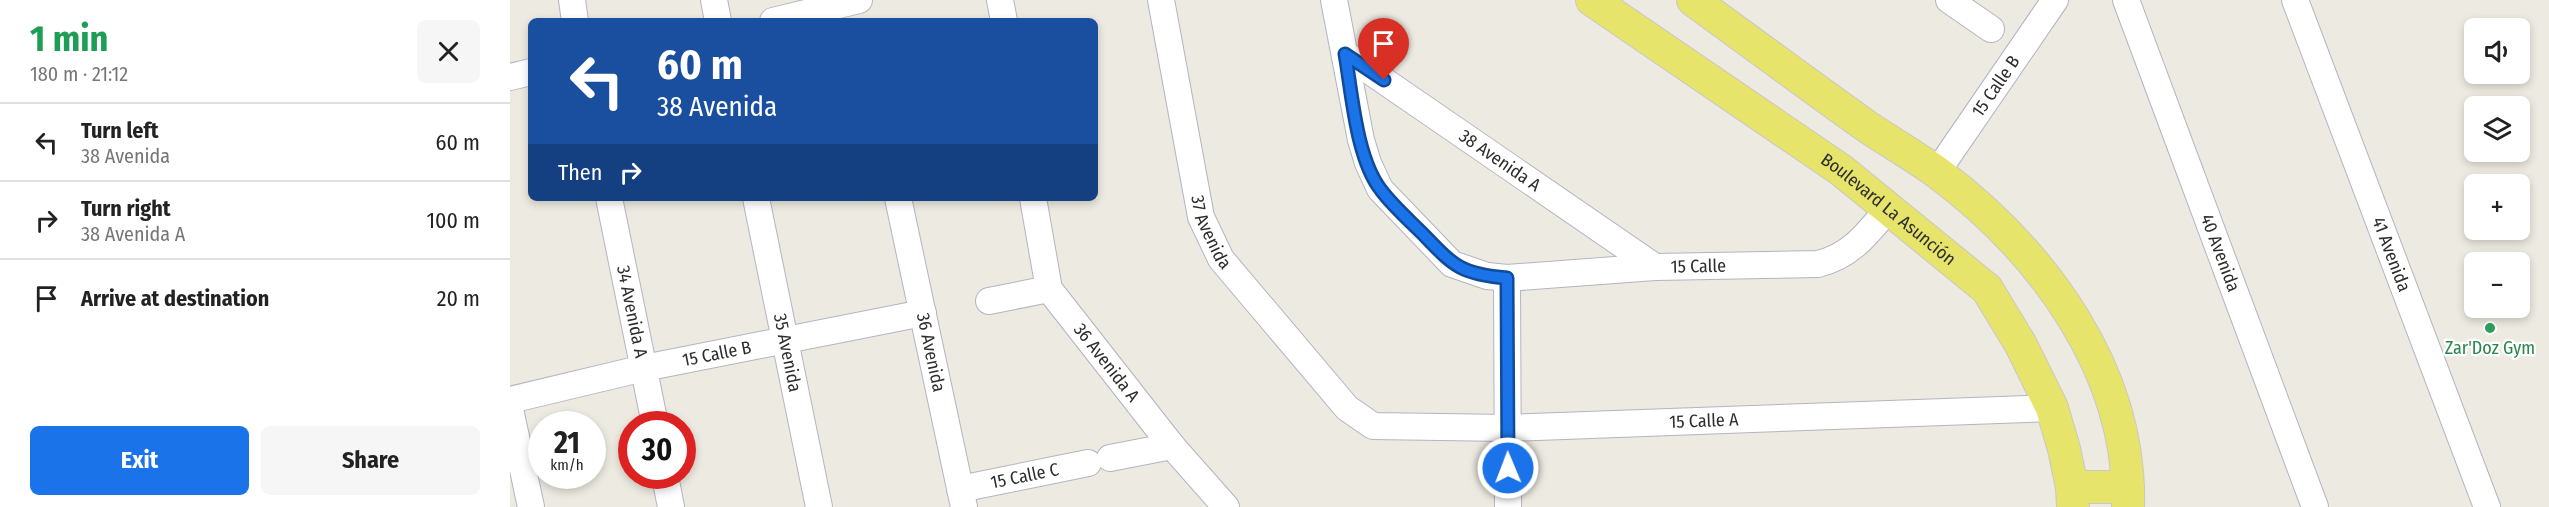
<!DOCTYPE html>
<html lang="en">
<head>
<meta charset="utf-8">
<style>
	:root { --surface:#fff; --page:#f6f6f6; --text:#222; --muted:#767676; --line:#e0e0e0; --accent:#1a73e8 }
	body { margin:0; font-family:"Fira Sans Condensed",sans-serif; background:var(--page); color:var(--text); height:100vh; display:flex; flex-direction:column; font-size:22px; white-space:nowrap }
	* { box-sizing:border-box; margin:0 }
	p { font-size:20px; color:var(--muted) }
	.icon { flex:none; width:33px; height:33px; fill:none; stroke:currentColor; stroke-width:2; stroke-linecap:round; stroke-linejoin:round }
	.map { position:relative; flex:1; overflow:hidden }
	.sheet { display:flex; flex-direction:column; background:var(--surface); width:510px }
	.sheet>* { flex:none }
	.hud { position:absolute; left:18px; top:18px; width:570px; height:183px; border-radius:9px; box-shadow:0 3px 9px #0003; background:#1a4fa0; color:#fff; overflow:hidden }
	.controls { position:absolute; left:1954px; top:18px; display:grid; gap:12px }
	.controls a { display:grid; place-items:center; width:66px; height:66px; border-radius:9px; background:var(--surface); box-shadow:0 3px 9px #0003; font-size:30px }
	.speed { position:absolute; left:18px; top:411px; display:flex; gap:12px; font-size:30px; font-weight:700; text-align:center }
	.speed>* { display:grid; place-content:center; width:78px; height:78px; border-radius:50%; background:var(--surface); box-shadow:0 3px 9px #0003; line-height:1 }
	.speed small { font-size:15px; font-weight:400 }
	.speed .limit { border:9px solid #d22; background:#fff; color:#111 }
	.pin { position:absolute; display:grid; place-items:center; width:51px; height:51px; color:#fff; margin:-62px -26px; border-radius:50% 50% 50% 0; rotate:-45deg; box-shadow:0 0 6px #0007 }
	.pin .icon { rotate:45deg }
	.me { position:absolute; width:66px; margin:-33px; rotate:359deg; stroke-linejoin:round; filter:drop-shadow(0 0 4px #0008) }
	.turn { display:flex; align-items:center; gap:21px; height:126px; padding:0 30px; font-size:27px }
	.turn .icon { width:78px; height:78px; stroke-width:2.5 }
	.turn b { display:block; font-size:42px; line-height:51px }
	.then { display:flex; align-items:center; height:57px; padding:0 30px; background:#0003; gap:12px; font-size:22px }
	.round { display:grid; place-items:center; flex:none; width:63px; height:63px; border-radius:9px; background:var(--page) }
	.summary { display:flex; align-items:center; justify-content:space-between; height:102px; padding:0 30px }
	h1 { font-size:36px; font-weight:700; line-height:45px; color:#1e9e55 }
	.action { display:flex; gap:12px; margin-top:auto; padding:12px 30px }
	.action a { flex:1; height:69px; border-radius:9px; background:var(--accent); color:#fff; font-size:24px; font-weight:700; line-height:69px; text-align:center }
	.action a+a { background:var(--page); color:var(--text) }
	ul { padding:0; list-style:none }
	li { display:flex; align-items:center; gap:18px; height:78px; padding:0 30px; border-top:2px solid var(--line) }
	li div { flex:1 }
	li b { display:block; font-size:22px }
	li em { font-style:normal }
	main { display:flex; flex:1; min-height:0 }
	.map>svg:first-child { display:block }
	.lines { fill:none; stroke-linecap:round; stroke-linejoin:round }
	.minor-casing { stroke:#b4b4bf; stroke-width:28 }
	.major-casing { stroke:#c8c8c8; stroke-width:34 }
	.minor { stroke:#fff; stroke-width:26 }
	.major { stroke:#e7e46c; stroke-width:32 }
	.route-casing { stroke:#114b97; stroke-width:15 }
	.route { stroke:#1a73e8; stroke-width:10 }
	.leisure-dot { fill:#2e9e5b; stroke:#fff; stroke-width:2 }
	.labels { text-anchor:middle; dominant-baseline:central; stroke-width:4.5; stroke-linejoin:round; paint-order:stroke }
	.street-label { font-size:18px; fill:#2d2d2d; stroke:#fff }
	.leisure-label { font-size:18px; fill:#27864d; stroke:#fff }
</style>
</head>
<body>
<main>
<section class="sheet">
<div class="summary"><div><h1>1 min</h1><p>180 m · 21:12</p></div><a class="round"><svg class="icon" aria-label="close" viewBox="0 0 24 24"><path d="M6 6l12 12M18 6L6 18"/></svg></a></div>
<ul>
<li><svg class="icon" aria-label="left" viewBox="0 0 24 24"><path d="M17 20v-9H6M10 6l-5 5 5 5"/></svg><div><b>Turn left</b><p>38 Avenida</p></div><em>60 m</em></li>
<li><svg class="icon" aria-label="right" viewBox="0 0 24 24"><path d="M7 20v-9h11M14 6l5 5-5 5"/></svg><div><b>Turn right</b><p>38 Avenida A</p></div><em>100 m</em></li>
<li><svg class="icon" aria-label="arrive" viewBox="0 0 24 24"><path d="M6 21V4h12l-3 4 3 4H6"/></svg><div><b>Arrive at destination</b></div><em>20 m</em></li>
</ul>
<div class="action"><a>Exit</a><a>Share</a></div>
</section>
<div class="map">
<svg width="2039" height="507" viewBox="0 0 2039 507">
	<rect width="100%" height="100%" fill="#edeae1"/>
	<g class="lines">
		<!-- minor casing -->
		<g class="minor-casing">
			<g id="minor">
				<polyline points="62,0 65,21"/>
				<polyline points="204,0 208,21"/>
				<polyline points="490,0 494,21"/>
				<path id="s1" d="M 651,0 L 691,217 L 711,259 L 837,408 L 863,426 L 997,428 L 1542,408"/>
				<path id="s2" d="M 824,0 L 851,140 L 858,163 L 870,189 L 942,264 L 977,276 L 997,278 L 1145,267 L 1308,264 C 1341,256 1357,234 1378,209"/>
				<polyline points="1439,0 1481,29"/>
				<path id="s3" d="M 1616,0 L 1805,507"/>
				<path id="s4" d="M 1785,0 L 1977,507"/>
				<polyline points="263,21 349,0"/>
				<path id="s5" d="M 835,54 L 1145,267"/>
				<polyline points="0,77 21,72"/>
				<path id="s6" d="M 1427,172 L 1545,0"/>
				<path id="s7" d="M 99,198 L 145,424"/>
				<path id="s8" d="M 246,198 L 309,507"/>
				<path id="s9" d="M 388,198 L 454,507"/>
				<path id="s10" d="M 523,198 L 539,289 L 662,446 L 716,507"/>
				<polyline points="997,278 998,507"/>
				<polyline points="479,301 539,289"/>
				<path id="s11" d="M 0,400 L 134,368 L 413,313"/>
				<polyline points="0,409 21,507"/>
				<polyline points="600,458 662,446"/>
				<polyline points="155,476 161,507"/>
				<path id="s12" d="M 450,489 L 578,463"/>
			</g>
		</g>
		<!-- major casing -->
		<g class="major-casing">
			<g id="major">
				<path id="s13" d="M 1082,0 L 1331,170 L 1477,289 L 1511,345 L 1542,408 L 1554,449 L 1562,487 L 1563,507"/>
				<path d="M 1183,0 C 1242,43 1300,86 1359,128 C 1382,143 1406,157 1428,173 C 1532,251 1622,371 1618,507"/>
				<polyline points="1562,487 1618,487"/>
			</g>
		</g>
		<!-- minor -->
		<use href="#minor" class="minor"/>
		<!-- major -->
		<use href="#major" class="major"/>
	</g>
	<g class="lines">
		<!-- route casing -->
		<g class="route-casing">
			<path id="route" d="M 874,80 L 835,54 C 842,93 846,158 871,190 C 882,205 898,219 912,233 C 943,265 949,274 997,278 L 998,468"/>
		</g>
		<!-- route -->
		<use href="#route" class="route"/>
	</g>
	<!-- markers -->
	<circle class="leisure-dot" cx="1980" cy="328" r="6"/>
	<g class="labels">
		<!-- street labels -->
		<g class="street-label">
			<text stroke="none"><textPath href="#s6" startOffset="104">15 Calle B</textPath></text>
			<text stroke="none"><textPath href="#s5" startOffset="188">38 Avenida A</textPath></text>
			<text stroke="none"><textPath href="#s13" startOffset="363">Boulevard La Asunción</textPath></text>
			<text stroke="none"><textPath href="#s1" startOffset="238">37 Avenida</textPath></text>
			<text stroke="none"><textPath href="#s3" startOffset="270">40 Avenida</textPath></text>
			<text stroke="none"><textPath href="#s4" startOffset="272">41 Avenida</textPath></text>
			<text stroke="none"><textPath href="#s2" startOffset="548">15 Calle</textPath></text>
			<text stroke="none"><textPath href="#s7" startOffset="116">34 Avenida A</textPath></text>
			<text stroke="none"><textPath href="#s8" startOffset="158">35 Avenida</textPath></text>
			<text stroke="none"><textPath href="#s9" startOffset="158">36 Avenida</textPath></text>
			<text stroke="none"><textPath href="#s11" startOffset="212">15 Calle B</textPath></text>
			<text stroke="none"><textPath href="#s10" startOffset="186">36 Avenida A</textPath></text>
			<text stroke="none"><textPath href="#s1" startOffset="825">15 Calle A</textPath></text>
			<text stroke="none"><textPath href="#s12" startOffset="66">15 Calle C</textPath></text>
		</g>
		<!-- leisure labels -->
		<g class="leisure-label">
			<text x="1980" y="348">Zar'Doz Gym</text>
		</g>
	</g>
</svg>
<div class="controls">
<a><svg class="icon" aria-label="sound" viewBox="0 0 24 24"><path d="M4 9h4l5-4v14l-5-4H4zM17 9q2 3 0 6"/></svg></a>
<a><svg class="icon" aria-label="layers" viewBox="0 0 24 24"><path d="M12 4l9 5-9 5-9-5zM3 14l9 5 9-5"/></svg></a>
<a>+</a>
<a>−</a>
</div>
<div class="speed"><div>21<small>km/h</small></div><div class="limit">30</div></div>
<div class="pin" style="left:874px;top:80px;background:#d93025"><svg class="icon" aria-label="arrive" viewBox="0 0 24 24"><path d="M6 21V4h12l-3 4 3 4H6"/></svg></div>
<svg class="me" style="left:998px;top:468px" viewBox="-20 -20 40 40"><circle r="17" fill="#1a73e8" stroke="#fff" stroke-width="3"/><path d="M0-11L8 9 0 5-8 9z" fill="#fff"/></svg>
<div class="hud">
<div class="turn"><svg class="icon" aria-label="left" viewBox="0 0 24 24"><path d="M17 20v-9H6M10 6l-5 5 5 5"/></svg><div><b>60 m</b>38 Avenida</div></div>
<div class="then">Then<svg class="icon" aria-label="right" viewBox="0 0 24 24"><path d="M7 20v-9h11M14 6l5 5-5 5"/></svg></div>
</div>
</div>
</main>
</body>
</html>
